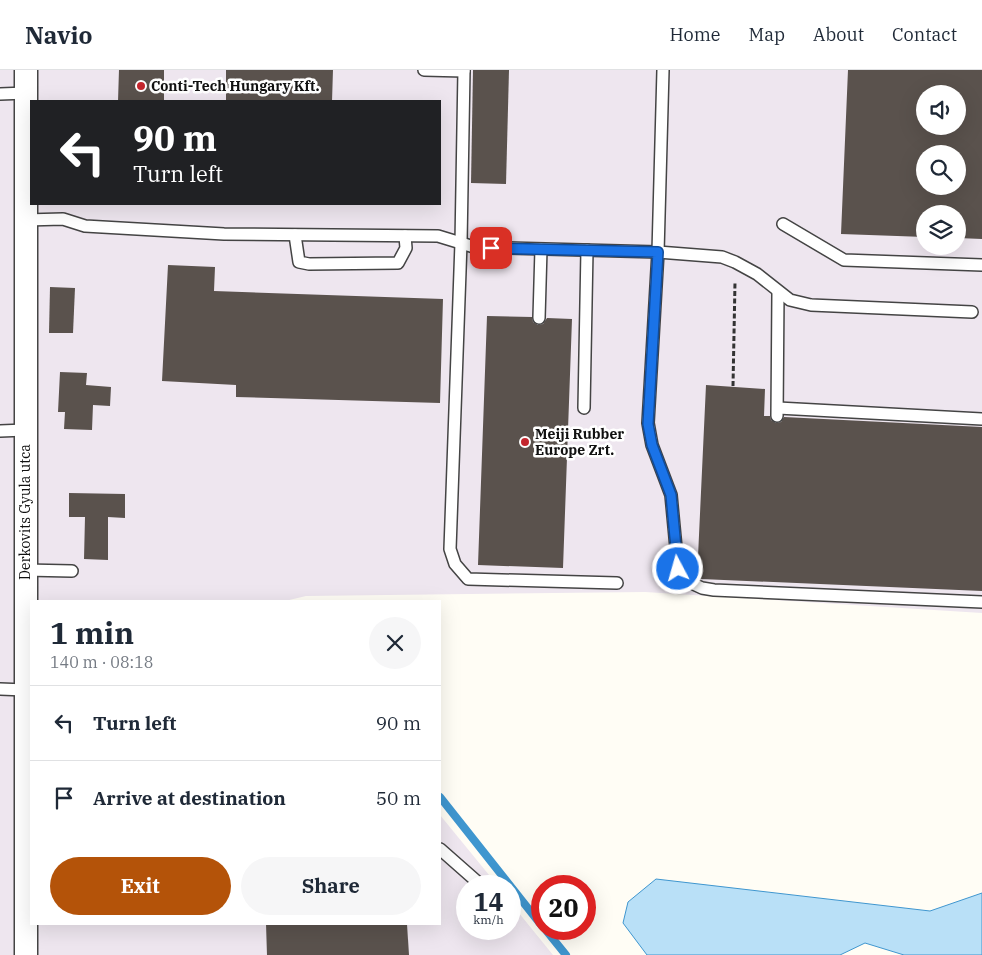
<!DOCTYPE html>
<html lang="en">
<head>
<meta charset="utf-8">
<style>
	:root { --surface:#fff; --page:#f6f6f7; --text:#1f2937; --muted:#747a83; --line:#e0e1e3; --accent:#b45309 }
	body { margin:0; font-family:"IBM Plex Serif",serif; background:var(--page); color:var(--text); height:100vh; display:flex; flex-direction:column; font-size:19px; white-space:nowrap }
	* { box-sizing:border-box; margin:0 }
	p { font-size:16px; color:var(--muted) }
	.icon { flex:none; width:28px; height:28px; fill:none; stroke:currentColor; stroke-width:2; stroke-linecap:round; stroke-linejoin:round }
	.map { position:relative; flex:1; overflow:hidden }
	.details { position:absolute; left:30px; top:530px; width:411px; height:325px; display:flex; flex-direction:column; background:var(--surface); border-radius:0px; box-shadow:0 5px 20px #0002 }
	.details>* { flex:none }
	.hud { position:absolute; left:30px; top:30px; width:411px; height:105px; border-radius:0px; box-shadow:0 5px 20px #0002; background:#202124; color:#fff; overflow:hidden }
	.fabs { position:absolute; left:916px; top:15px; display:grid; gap:10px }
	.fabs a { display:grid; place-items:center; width:50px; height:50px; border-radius:50%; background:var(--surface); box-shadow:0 5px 20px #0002; font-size:25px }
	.speed { position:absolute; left:456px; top:805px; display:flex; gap:10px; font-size:25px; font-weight:700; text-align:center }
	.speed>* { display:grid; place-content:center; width:65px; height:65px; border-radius:50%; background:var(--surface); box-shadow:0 5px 20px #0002; line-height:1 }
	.speed small { font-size:12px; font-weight:400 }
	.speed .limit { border:8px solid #d22; background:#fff; color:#111 }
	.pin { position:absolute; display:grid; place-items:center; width:42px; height:42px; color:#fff; margin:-21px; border-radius:10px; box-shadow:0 2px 8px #0006 }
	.me { position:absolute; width:55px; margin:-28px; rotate:354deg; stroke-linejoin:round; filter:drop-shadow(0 0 4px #0008) }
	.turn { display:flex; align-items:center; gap:18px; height:105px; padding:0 20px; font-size:22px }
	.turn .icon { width:65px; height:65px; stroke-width:2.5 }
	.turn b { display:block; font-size:35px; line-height:42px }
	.round { display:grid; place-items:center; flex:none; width:52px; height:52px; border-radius:26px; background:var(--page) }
	.head { display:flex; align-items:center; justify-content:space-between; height:85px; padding:0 20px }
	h1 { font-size:30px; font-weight:800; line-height:38px }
	.button { display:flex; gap:10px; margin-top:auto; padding:10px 20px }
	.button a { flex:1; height:58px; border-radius:30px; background:var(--accent); color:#fff; font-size:20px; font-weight:800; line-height:58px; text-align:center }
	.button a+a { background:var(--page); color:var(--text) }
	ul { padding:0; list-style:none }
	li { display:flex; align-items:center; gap:15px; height:75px; padding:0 20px; border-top:1px solid var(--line) }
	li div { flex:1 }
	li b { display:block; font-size:19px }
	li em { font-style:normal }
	header { display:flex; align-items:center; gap:30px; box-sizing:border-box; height:70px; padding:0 25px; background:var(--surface); border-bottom:1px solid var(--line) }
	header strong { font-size:24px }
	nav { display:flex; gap:28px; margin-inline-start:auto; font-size:18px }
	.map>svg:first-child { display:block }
	.industrial { fill:#eee6ef; fill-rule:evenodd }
	.water { fill:#b9e0f7; stroke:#3f96cf }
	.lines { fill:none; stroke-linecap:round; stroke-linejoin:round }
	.stream { stroke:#3f96cf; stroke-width:8 }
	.building { fill:#5a524d; fill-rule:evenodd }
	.service-casing { stroke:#444; stroke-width:14 }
	.minor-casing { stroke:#444; stroke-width:25 }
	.path { stroke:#333; stroke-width:3; stroke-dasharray:5 2.5; stroke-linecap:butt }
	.service { stroke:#fff; stroke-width:11 }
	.minor { stroke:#fff; stroke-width:22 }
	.route-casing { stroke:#114b97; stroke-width:12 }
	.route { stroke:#1a73e8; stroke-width:9 }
	.poi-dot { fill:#c4262e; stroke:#fff; stroke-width:2 }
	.labels { text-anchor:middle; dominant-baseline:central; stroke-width:5; stroke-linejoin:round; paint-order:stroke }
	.poi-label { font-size:14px; font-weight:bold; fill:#111; stroke:#fff; text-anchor:start }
	.street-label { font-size:14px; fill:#111; stroke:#fff }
</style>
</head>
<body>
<header>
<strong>Navio</strong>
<nav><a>Home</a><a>Map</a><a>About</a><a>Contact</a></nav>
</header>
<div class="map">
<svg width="982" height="885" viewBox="0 0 982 885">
	<rect width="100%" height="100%" fill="#fffdf5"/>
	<!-- industrial -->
	<path class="industrial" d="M 0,0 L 982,0 L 982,543 L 645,522 L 306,526 L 285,531 L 31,531 L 31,854 L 440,854 L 440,745 L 498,816 L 468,816 L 468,859 L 510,859 L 510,832 L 553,885 L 0,885 ZM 925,24 L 958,24 L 958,56 L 925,56 ZM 31,31 L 440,31 L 440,134 L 31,134 ZM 925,84 L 958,84 L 958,116 L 925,116 ZM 925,144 L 958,144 L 958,176 L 925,176 Z"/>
	<!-- water -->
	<polygon class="water" points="656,809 930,841 982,823 982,885 904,885 865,873 840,885 647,885 623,853 628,832"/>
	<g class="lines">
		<!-- stream -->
		<g class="stream">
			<polyline points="440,727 542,856"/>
			<polyline points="545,859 566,885"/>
		</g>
	</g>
	<!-- building -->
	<g class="building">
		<polygon points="119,0 164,0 164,31 118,31"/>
		<polygon points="226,0 333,0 332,31 226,31"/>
		<polygon points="473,0 509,0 506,114 471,113"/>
		<path d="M 848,0 L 982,0 L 982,169 L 958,168 L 958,144 L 925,144 L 925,167 L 841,164 ZM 925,24 L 958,24 L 958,56 L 925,56 ZM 925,84 L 958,84 L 958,116 L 925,116 Z"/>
		<polygon points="168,195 215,197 214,221 443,229 440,333 236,327 236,315 162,311"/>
		<polygon points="50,217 75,218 73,263 49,263"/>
		<polygon points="487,246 532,247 533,252 538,255 543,254 547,248 572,249 563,498 478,495"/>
		<polygon points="60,302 87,303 86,315 111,317 110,336 93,335 92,360 64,359 65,342 58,342"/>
		<polygon points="706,315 765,319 764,346 770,346 771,350 776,353 781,352 784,347 982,357 982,521 701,509 697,508"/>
		<polygon points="69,423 125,424 125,448 108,447 108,490 84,489 85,447 69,447"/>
		<polygon points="266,854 407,854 409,885 267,885"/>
	</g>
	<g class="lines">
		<!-- service casing -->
		<g class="service-casing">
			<g id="service">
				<polyline points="424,0 464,1"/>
				<polyline points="464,0 461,173 450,479 455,494 468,509 617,513"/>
				<polyline points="663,0 658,182 648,353 652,375 671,425 678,499 689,512 702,518 714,520 982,532"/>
				<polyline points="0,24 26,23"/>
				<polyline points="25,150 63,149 85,156 224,164 438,166 474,177 658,182 722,187 735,192 757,204 790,230 811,235 972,242"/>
				<polyline points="783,154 844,190 982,195"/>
				<polyline points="295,165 299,192 309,194 398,193 406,178 405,166"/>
				<polyline points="539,248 541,179"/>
				<polyline points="584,338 587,180"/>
				<polyline points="778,338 982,349"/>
				<polyline points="777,346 778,223"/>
				<polyline points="0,361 25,360"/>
				<polyline points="25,500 72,501"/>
				<polyline points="0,619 25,620"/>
				<polyline points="440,779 482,816"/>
			</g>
		</g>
		<!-- minor casing -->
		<g class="minor-casing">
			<polyline id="minor" points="26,885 26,0"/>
		</g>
		<!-- path -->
		<polyline class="path" points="733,316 735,212"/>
		<!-- service -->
		<use href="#service" class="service"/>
		<!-- minor -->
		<use href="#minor" class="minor"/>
	</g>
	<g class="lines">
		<!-- route casing -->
		<g class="route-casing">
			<polyline id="route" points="491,178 658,182 648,354 652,375 671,425 678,499"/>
		</g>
		<!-- route -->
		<use href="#route" class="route"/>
	</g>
	<!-- markers -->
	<g class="poi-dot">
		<circle cx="141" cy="16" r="5"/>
		<circle cx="525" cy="372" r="5"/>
	</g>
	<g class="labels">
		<!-- poi labels -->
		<g class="poi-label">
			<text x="151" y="16">Conti-Tech Hungary Kft.</text>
			<text x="535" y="364">Meiji Rubber<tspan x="535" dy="16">Europe Zrt.</tspan></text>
		</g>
		<!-- street labels -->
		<g class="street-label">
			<text transform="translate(25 442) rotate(-90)">Derkovits Gyula utca</text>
		</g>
	</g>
</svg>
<div class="fabs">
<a><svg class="icon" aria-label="sound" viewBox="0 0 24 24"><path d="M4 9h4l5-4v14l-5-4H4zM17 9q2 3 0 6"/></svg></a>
<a><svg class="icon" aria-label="search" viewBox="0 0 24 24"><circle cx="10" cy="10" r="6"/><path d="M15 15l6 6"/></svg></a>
<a><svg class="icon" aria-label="layers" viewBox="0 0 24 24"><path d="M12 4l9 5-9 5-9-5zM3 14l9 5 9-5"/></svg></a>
</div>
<div class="speed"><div>14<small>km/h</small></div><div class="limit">20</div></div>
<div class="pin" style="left:491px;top:178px;background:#d93025"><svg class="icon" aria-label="arrive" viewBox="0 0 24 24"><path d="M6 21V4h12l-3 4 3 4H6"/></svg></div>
<svg class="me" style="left:678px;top:499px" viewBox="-20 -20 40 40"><circle r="17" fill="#1a73e8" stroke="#fff" stroke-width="3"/><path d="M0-11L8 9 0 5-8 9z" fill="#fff"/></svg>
<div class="hud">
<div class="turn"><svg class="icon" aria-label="left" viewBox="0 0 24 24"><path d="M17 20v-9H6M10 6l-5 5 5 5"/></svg><div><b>90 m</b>Turn left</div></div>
</div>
<section class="details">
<div class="head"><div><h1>1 min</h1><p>140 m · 08:18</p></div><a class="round"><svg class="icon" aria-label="close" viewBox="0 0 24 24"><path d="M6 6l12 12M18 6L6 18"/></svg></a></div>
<ul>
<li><svg class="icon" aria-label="left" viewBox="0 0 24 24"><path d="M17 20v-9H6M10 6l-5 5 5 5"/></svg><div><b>Turn left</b></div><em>90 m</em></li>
<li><svg class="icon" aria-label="arrive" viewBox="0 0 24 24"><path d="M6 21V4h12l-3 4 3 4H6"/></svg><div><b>Arrive at destination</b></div><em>50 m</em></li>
</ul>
<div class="button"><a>Exit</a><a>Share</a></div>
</section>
</div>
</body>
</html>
